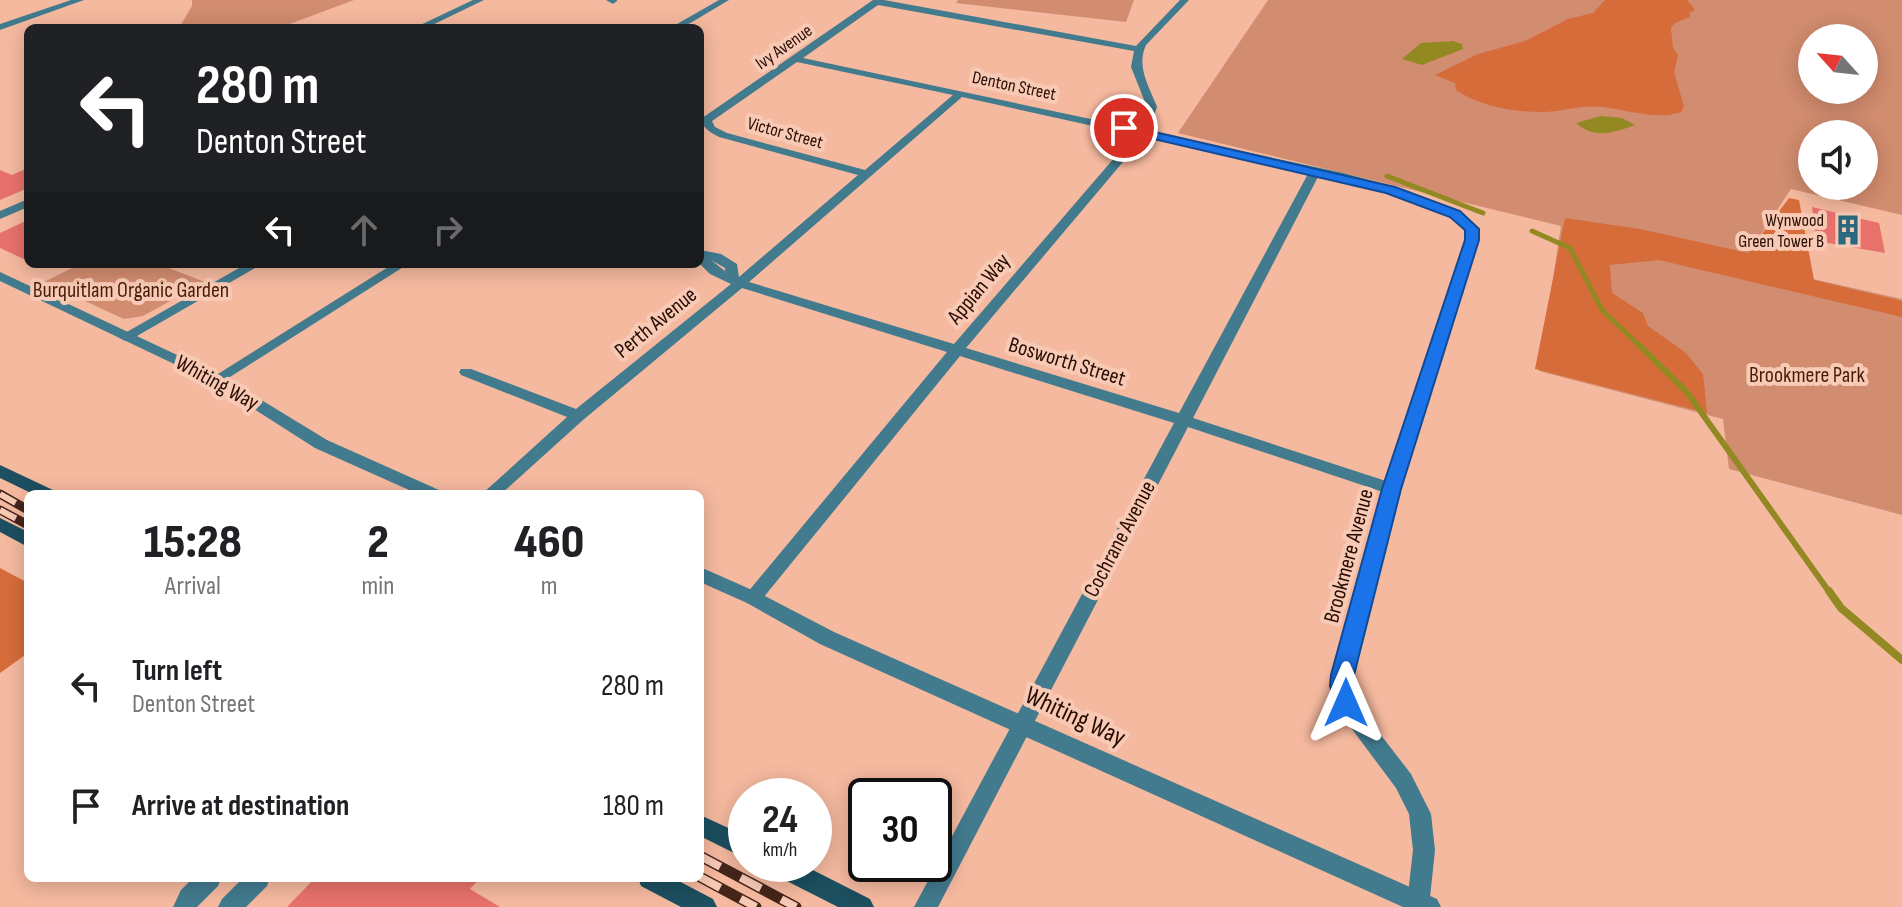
<!DOCTYPE html>
<html lang="en">
<head>
<meta charset="utf-8">
<style>
	:root { --surface:#fff; --page:#f2f2f2; --text:#202124; --muted:#757577 }
	body { margin:0; font-family:"Sofia Sans Condensed",sans-serif; background:var(--page); color:var(--text); height:100vh; display:flex; flex-direction:column; font-size:30px; white-space:nowrap }
	* { box-sizing:border-box; margin:0 }
	p { font-size:26px; color:var(--muted) }
	.icon { flex:none; width:44px; height:44px; fill:none; stroke:currentColor; stroke-width:2; stroke-linecap:round; stroke-linejoin:round }
	.map { position:relative; flex:1; overflow:hidden }
	.drawer { position:absolute; left:24px; top:490px; width:680px; height:392px; display:flex; flex-direction:column; background:var(--surface); border-radius:12px; box-shadow:0 4px 20px #0003 }
	.drawer>* { flex:none }
	.hud { position:absolute; left:24px; top:24px; width:680px; height:244px; border-radius:12px; box-shadow:0 4px 20px #0003; background:#202124; color:#fff; overflow:hidden }
	.needle { width:52px; rotate:297deg }
	.fabs { position:absolute; left:1798px; top:24px; display:grid; gap:16px }
	.fabs a { display:grid; place-items:center; width:80px; height:80px; border-radius:50%; background:var(--surface); box-shadow:0 4px 20px #0003; font-size:40px }
	.speed { position:absolute; left:728px; top:778px; display:flex; gap:16px; font-size:40px; font-weight:700; text-align:center }
	.speed>* { display:grid; place-content:center; width:104px; height:104px; border-radius:50%; background:var(--surface); box-shadow:0 4px 20px #0003; line-height:1 }
	.speed small { font-size:20px; font-weight:400 }
	.speed .limit { border:4px solid #111; border-radius:12px; background:#fff; color:#111 }
	.pin { position:absolute; display:grid; place-items:center; width:68px; height:68px; color:#fff; margin:-34px; border:4px solid #fff; border-radius:50%; box-shadow:0 2px 8px #0007 }
	.me { position:absolute; width:88px; margin:-44px; rotate:0deg; stroke-linejoin:round; filter:drop-shadow(0 0 6px #0008) }
	.turn { display:flex; align-items:center; gap:28px; height:168px; padding:0 40px; font-size:36px }
	.turn .icon { width:104px; height:104px; stroke-width:2.5 }
	.turn b { display:block; font-size:56px; line-height:68px }
	.lanes { display:flex; align-items:center; height:76px; padding:0 40px; background:#0003; justify-content:center; gap:40px; direction:ltr }
	.lanes .off { opacity:.35 }
	.eta { display:flex; justify-content:space-evenly; align-items:center; height:136px; text-align:center }
	.eta b { font-size:48px; font-weight:800; line-height:56px }
	ul { padding:0; list-style:none }
	li { display:flex; align-items:center; gap:24px; height:120px; padding:0 40px }
	li div { flex:1 }
	li b { display:block; font-size:30px }
	li em { font-style:normal }
	.map>svg:first-child { display:block }
	.green { fill:#d28c6f; fill-rule:evenodd }
	.forest { fill:#d66c3a }
	.water { fill:#928923 }
	.lines { fill:none; stroke-linecap:round; stroke-linejoin:round }
	.stream-far2 { stroke:#928923; stroke-width:5 }
	.stream-far1 { stroke:#928923; stroke-width:6 }
	.stream { stroke:#928923; stroke-width:8 }
	.building { fill:#e8716c }
	.minor { fill:#427a8e; fill-rule:evenodd }
	.tertiary { fill:#427a8e; fill-rule:evenodd }
	.secondary { fill:#1c4f60; fill-rule:evenodd }
	.rail-far1-casing { stroke:#452519; stroke-width:9 }
	.rail-casing { stroke:#452519; stroke-width:11 }
	.rail-far1 { stroke:#f8cab6; stroke-width:6; stroke-dasharray:18; stroke-linecap:butt }
	.rail { stroke:#f8cab6; stroke-width:8; stroke-dasharray:23; stroke-linecap:butt }
	.route { fill:#1a73e8; stroke:#114b97; stroke-width:2 }
	.labels { text-anchor:middle; dominant-baseline:central; stroke-width:8; stroke-linejoin:round; paint-order:stroke }
	.far-street-label { font-size:18px; fill:#270c02; stroke:#f8cab6 }
	.far-poi-label { font-size:18px; fill:#270c02; stroke:#f8cab6; text-anchor:end }
	.street-label { font-size:22px; fill:#270c02; stroke:#f8cab6 }
	.park-label { font-size:22px; fill:#481e09; stroke:#f8cab6 }
	.near-street-label { font-size:26px; fill:#270c02; stroke:#f8cab6 }
</style>
</head>
<body>
<div class="map">
<svg width="1902" height="907" viewBox="0 0 1902 907">
	<rect width="100%" height="100%" fill="#f5b99f"/>
	<!-- green -->
	<g class="green">
		<polygon points="192,0 354,0 279,28 179,28 192,6"/>
		<polygon points="958,0 1134,0 1126,22 956,3"/>
		<path d="M 1268,0 L 1902,0 L 1902,215 L 1791,189 L 1753,247 L 1750,265 L 1902,299 L 1902,515 L 1729,469 L 1723,419 L 1539,371 L 1561,226 L 1178,133 ZM 1812,38 L 1864,38 L 1864,90 L 1812,90 ZM 1812,134 L 1864,134 L 1864,186 L 1812,186 Z"/>
		<polygon points="80,264 158,264 205,282 143,316 124,319 44,282"/>
	</g>
	<!-- forest -->
	<g class="forest">
		<path d="M 1605,0 L 1687,0 L 1695,10 L 1689,13 L 1690,17 L 1675,23 L 1671,28 L 1673,48 L 1678,55 L 1674,72 L 1684,106 L 1681,112 C 1658,121 1625,109 1601,107 C 1581,105 1565,111 1545,112 C 1517,113 1479,106 1456,90 L 1455,83 L 1435,75 L 1478,54 L 1525,41 L 1568,19 L 1593,13 Z"/>
		<polygon points="1789,198 1799,200 1814,280 1902,301 1902,317 1659,260 1610,265 1612,293 1643,313 1648,326 1686,353 1703,374 1707,413 1535,369 1565,218 1640,229 1748,253"/>
		<polygon points="0,568 28,583 28,653 0,673"/>
	</g>
	<!-- water -->
	<g class="water">
		<polygon points="1453,41 1462,44 1463,49 1422,65 1402,59 1421,43"/>
		<path d="M 1601,116 L 1622,118 L 1635,125 C 1615,132 1595,140 1576,123 Z"/>
	</g>
	<g class="lines">
		<!-- stream-far2 -->
		<g class="stream-far2">
			<polyline points="1387,176 1483,213"/>
			<polyline points="1532,231 1570,248 1602,310 1640,346"/>
		</g>
		<!-- stream-far1 -->
		<polyline class="stream-far1" points="1638,344 1686,391 1830,593"/>
		<!-- stream -->
		<polyline class="stream" points="1829,591 1841,608 1902,660"/>
	</g>
	<!-- building -->
	<g class="building">
		<polygon points="28,168 28,188 0,200 0,170 12,175"/>
		<polygon points="1812,207 1879,223 1885,253 1816,241"/>
		<polygon points="28,220 28,261 0,248 0,233"/>
		<polygon points="315,878 480,878 470,889 500,907 287,907"/>
	</g>
	<g class="lines">
		<!-- minor -->
		<g class="minor">
			<polygon points="71,0 84,0 0,30 0,24"/>
			<polygon points="606,0 617,0 617,1 613,4"/>
			<polygon points="719,0 729,0 682,28 670,28"/>
			<path d="M 873,0 L 884,0 L 1136,46 L 1180,0 L 1189,0 L 1146,45 C 1136,67 1149,86 1157,107 L 1148,131 L 1343,173 L 1403,189 L 1465,215 L 1475,226 L 1478,240 L 1400,489 L 1351,686 L 1360,708 L 1411,774 L 1431,814 L 1435,850 L 1429,907 L 1409,907 L 1407,903 L 1413,850 L 1409,814 L 1396,788 L 1346,721 L 1331,686 L 1383,492 L 1188,427 L 938,907 L 914,907 L 1174,423 L 960,356 L 759,603 L 753,605 L 747,603 L 744,598 L 747,593 L 947,352 L 742,288 L 583,420 L 501,494 L 482,494 L 567,417 L 461,375 L 459,372 L 461,369 L 471,369 L 576,409 L 731,284 L 710,274 L 700,264 L 700,250 L 721,254 L 737,264 L 739,277 L 858,175 L 719,137 C 709,132 700,126 700,115 L 705,116 ZM 878,5 L 1134,51 L 1131,67 L 1147,107 L 1138,129 L 803,58 ZM 797,62 L 953,95 L 865,170 L 727,133 L 715,127 L 712,121 ZM 962,97 L 1134,135 L 954,344 L 749,282 ZM 1144,137 L 1309,172 L 1179,413 L 966,348 ZM 1319,175 C 1352,182 1436,200 1459,222 C 1464,227 1465,233 1466,240 L 1386,481 L 1193,418 ZM 711,260 L 725,268 L 725,271 Z"/>
			<polygon points="246,264 262,264 130,340 125,341 118,337"/>
			<polygon points="393,264 408,264 222,382 217,384 210,379"/>
		</g>
		<!-- tertiary -->
		<g class="tertiary">
			<polygon points="473,0 484,0 426,28 414,28"/>
			<polygon points="28,199 28,207 0,219 0,211"/>
			<polygon points="0,272 222,376 327,440 439,490 441,494 418,494 315,448 212,382 0,281"/>
			<polygon points="700,567 759,593 834,632 1437,899 1441,907 1403,907 820,644 747,603 700,582"/>
			<polygon points="193,878 221,878 218,886 197,907 173,907 181,890"/>
			<polygon points="243,878 270,878 267,886 246,907 218,907 222,899"/>
		</g>
		<!-- secondary -->
		<g class="secondary">
			<polygon points="0,465 53,490 55,494 33,494 0,478"/>
			<polygon points="0,518 28,532 28,547 0,532"/>
			<polygon points="700,815 746,836 746,859 700,836"/>
			<polygon points="766,864 801,864 870,899 874,907 838,907 769,872"/>
			<polygon points="638,878 673,878 713,899 717,907 681,907 641,886"/>
		</g>
		<!-- rail-far1 casing -->
		<g class="rail-far1-casing">
			<g id="rail-far1">
				<polyline points="0,494 28,510"/>
				<polyline points="0,510 28,525"/>
			</g>
		</g>
		<!-- rail casing -->
		<g class="rail-casing">
			<g id="rail">
				<polyline points="700,856 796,907"/>
				<polyline points="700,877 756,907"/>
			</g>
		</g>
		<!-- rail-far1 -->
		<use href="#rail-far1" class="rail-far1"/>
		<!-- rail -->
		<use href="#rail" class="rail"/>
	</g>
	<!-- route -->
	<polygon class="route" points="1124,125 1395,187 1460,211 1479,229 1479,240 1401,489 1354,675 1353,686 1357,703 1354,710 1346,713 1338,710 1330,686 1331,675 1382,489 1465,240 1465,230 1450,217 1386,193 1119,131 1118,128"/>
	<!-- icons -->
	<defs>
		<g id="building-bare" transform="scale(2.4)"><path d="M-4-6H4V6H1V3H-1V6H-4ZM-2.5-4.3h1.7v1.8h-1.7ZM.8-4.3h1.7v1.8H.8ZM-2.5-1h1.7V.8h-1.7ZM.8-1h1.7V.8H.8Z" fill="#29687d" stroke="#f8cab6" stroke-width="2.5" paint-order="stroke"/></g>
	</defs>
	<g fill-rule="evenodd">
		<use href="#building-bare" x="1848" y="230"/>
	</g>
	<g class="labels">
		<!-- far-street labels -->
		<g class="far-street-label">
			<text transform="translate(784 47) rotate(-35)">Ivy Avenue</text>
			<text transform="translate(1014 86) rotate(12)">Denton Street</text>
			<text transform="translate(785 133) rotate(15)">Victor Street</text>
		</g>
		<!-- far-poi labels -->
		<g class="far-poi-label">
			<text x="1824" y="220">Wynwood<tspan x="1824" dy="21">Green Tower B</tspan></text>
		</g>
		<!-- street labels -->
		<g class="street-label">
			<text transform="translate(979 289) rotate(-50)">Appian Way</text>
			<text transform="translate(656 323) rotate(-39)">Perth Avenue</text>
			<text transform="translate(1067 362) rotate(17)">Bosworth Street</text>
			<text transform="translate(217 383) rotate(29)">Whiting Way</text>
			<text transform="translate(1120 539) rotate(-62)">Cochrane Avenue</text>
			<text transform="translate(1349 556) rotate(-75)">Brookmere Avenue</text>
		</g>
		<!-- park labels -->
		<g class="park-label">
			<text x="131" y="290">Burquitlam Organic Garden</text>
			<text x="1807" y="375">Brookmere Park</text>
		</g>
		<!-- near-street labels -->
		<g class="near-street-label">
			<text transform="translate(1075 717) rotate(25)">Whiting Way</text>
		</g>
	</g>
</svg>
<div class="fabs">
<a><svg class="needle" viewBox="-14 -14 28 28"><path d="M0-13l5 13h-10z" fill="#e53935"/><path d="M0 13l5-13h-10z" fill="#757577"/></svg></a>
<a><svg class="icon" aria-label="sound" viewBox="0 0 24 24"><path d="M4 9h4l5-4v14l-5-4H4zM17 9q2 3 0 6"/></svg></a>
</div>
<div class="speed"><div>24<small>km/h</small></div><div class="limit">30</div></div>
<div class="pin" style="left:1124px;top:128px;background:#d93025"><svg class="icon" aria-label="arrive" viewBox="0 0 24 24"><path d="M6 21V4h12l-3 4 3 4H6"/></svg></div>
<svg class="me" style="left:1346px;top:703px" viewBox="-20 -20 40 40"><path d="M0-17L14 15 0 8-14 15z" fill="#1a73e8" stroke="#fff" stroke-width="4"/></svg>
<div class="hud">
<div class="turn"><svg class="icon" aria-label="left" viewBox="0 0 24 24"><path d="M17 20v-9H6M10 6l-5 5 5 5"/></svg><div><b>280 m</b>Denton Street</div></div>
<div class="lanes"><svg class="icon" aria-label="left" viewBox="0 0 24 24"><path d="M17 20v-9H6M10 6l-5 5 5 5"/></svg><svg class="icon off" aria-label="ahead" viewBox="0 0 24 24"><path d="M12 20V5M6 11l6-6 6 6"/></svg><svg class="icon off" aria-label="right" viewBox="0 0 24 24"><path d="M7 20v-9h11M14 6l5 5-5 5"/></svg></div>
</div>
<section class="drawer">
<div class="eta">
<div><b>15:28</b><p>Arrival</p></div>
<div><b>2</b><p>min</p></div>
<div><b>460</b><p>m</p></div>
</div>
<ul>
<li><svg class="icon" aria-label="left" viewBox="0 0 24 24"><path d="M17 20v-9H6M10 6l-5 5 5 5"/></svg><div><b>Turn left</b><p>Denton Street</p></div><em>280 m</em></li>
<li><svg class="icon" aria-label="arrive" viewBox="0 0 24 24"><path d="M6 21V4h12l-3 4 3 4H6"/></svg><div><b>Arrive at destination</b></div><em>180 m</em></li>
</ul>
</section>
</div>
</body>
</html>
